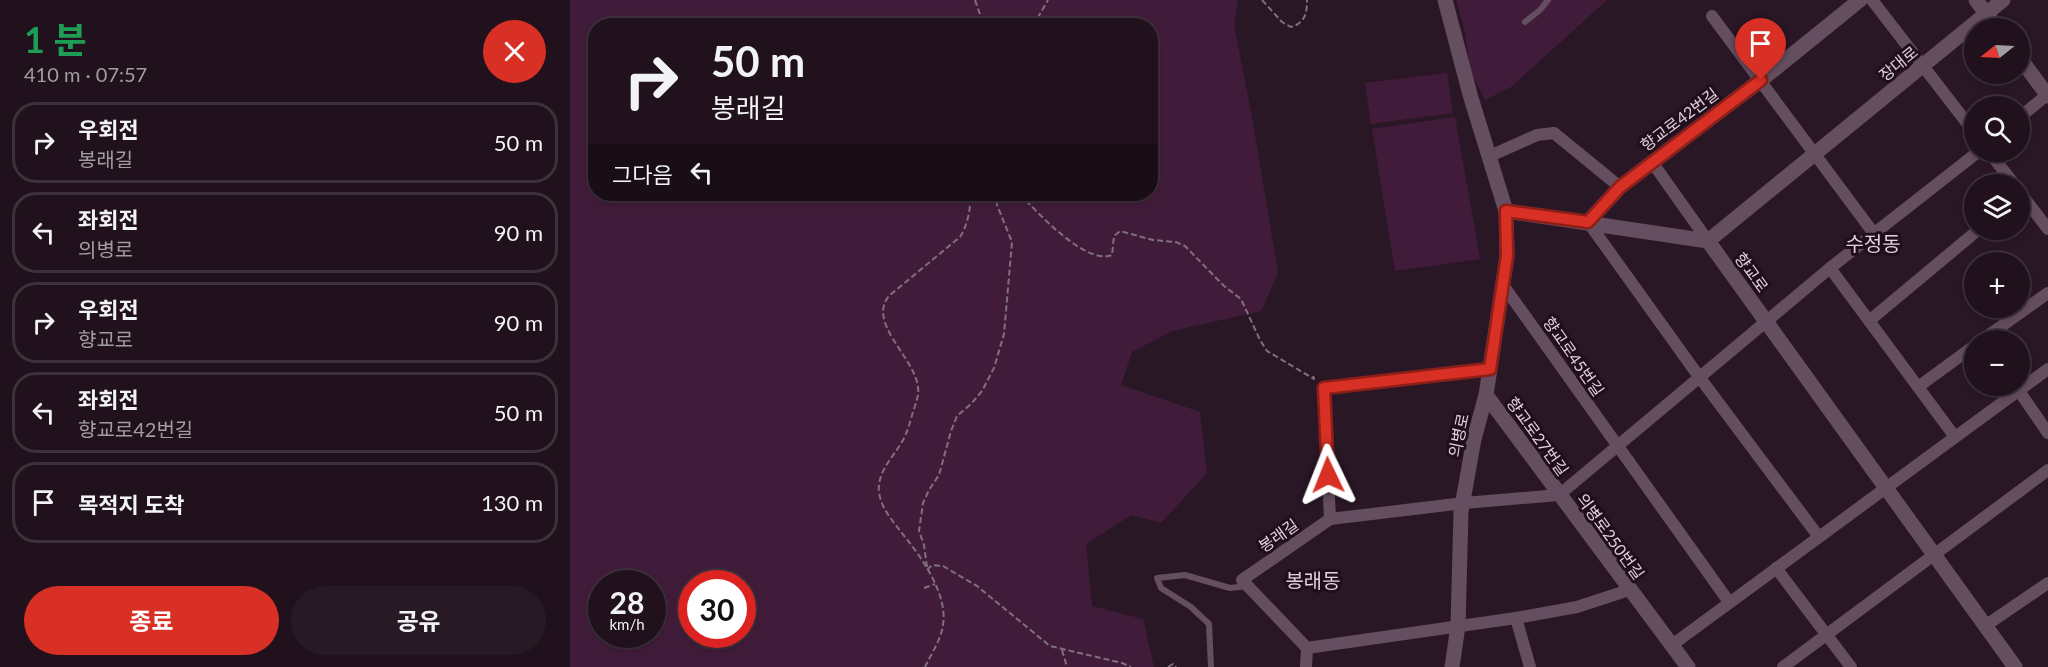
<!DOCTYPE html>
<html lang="ko">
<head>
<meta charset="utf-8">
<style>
	:root { --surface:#20111c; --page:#281a25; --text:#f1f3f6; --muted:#a29da3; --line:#3d313b; --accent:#d93025 }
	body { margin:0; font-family:Lato,"Noto Sans KR",sans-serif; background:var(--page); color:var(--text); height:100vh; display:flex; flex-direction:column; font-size:22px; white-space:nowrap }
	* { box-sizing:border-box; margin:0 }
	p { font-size:20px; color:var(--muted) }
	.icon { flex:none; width:33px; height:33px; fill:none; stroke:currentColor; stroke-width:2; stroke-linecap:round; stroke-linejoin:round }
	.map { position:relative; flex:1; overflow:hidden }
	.side { display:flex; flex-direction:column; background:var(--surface); width:570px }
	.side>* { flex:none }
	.banner { position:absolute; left:18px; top:18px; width:570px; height:183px; border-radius:24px; box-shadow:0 3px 9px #0003,0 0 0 2px var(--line); background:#20111c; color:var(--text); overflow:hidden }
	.needle { width:39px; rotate:252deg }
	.controls { position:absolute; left:1394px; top:18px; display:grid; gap:12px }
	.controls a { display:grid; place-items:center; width:66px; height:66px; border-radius:50%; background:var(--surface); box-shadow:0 3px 9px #0003,0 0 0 2px var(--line); font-size:30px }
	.speed { position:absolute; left:18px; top:570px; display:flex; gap:12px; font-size:30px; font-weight:700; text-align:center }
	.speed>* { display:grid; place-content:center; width:78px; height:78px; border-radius:50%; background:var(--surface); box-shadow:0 3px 9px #0003,0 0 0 2px var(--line); line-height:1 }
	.speed small { font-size:15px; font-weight:400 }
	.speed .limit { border:9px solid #d22; background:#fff; color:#111 }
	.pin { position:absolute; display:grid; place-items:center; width:51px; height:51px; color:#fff; margin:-62px -26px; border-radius:50% 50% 50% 0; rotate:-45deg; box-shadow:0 0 6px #0007 }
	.pin .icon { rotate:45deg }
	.me { position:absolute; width:66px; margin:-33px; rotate:358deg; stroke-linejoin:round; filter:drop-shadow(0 0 4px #0008) }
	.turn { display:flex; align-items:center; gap:21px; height:126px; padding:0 24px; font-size:27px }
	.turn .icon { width:78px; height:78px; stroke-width:2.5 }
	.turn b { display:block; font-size:42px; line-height:51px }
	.then { display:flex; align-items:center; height:57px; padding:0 24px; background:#0003; gap:12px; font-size:22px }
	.round { display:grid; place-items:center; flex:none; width:63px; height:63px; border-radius:32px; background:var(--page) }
	.head { display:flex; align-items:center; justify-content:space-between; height:102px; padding:0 24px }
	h1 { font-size:36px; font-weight:700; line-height:45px; color:#1e9e55 }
	.cta { display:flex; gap:12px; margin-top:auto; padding:12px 24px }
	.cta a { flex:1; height:69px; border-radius:36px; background:var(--accent); color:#fff; font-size:24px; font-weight:700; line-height:69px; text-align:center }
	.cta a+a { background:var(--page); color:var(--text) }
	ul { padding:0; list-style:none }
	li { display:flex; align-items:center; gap:18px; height:81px; margin:0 12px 9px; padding:0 12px; border:3px solid var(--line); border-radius:24px }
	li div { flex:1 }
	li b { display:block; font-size:22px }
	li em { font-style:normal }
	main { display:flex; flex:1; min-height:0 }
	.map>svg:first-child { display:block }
	.green { fill:#411c3a; fill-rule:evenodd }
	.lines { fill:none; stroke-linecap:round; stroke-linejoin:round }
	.path { stroke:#80707c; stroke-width:2; stroke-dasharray:6 3; stroke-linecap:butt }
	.service { stroke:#654e5f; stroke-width:6 }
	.minor { stroke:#654e5f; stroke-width:12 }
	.tertiary { stroke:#654e5f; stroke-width:15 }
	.route-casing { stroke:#8d1f18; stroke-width:15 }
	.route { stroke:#d93025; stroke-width:10 }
	.labels { text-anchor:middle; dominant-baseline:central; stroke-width:6; stroke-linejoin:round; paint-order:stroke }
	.street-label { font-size:16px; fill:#e0d2dc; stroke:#200e1c }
	.quarter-label { font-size:20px; fill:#e0d2dc; stroke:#200e1c }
</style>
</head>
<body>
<main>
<section class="side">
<div class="head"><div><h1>1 분</h1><p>410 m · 07:57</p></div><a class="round" style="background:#d93025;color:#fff"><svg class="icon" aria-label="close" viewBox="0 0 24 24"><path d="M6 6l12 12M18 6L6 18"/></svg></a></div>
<ul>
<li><svg class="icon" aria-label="right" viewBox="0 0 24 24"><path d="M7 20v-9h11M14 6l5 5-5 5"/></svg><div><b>우회전</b><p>봉래길</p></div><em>50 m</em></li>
<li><svg class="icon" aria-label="left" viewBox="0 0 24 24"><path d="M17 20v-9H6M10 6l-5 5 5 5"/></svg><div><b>좌회전</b><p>의병로</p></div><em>90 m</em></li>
<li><svg class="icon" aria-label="right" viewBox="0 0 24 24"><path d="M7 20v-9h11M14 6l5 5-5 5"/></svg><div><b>우회전</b><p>향교로</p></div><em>90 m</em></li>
<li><svg class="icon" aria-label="left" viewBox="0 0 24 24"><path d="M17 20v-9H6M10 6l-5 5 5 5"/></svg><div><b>좌회전</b><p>향교로42번길</p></div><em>50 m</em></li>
<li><svg class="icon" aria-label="arrive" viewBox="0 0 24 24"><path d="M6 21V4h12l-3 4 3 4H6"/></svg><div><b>목적지 도착</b></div><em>130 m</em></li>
</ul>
<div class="cta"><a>종료</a><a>공유</a></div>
</section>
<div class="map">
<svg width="1478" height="667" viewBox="0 0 1478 667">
	<rect width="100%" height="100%" fill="#2a1726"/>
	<!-- green -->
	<g class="green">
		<path d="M 0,0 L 668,0 L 664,24 L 681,112 L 708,273 L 691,311 L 602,331 L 562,352 L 551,385 L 630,412 L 637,473 L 591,523 L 561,515 L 516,544 L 522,606 L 573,619 L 584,667 L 0,667 ZM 26,26 L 580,26 L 580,194 L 26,194 ZM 32,584 L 82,584 L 82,634 L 32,634 ZM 122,584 L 172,584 L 172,634 L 122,634 Z"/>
		<polygon points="886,0 1037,0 941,87 915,100 901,72 895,32"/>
		<polygon points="877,73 883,113 801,124 795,83"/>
		<polygon points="885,117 910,259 825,271 802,129"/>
	</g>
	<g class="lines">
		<!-- path -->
		<g class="path">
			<polyline points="405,0 414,26"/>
			<path d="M 692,0 L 712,22 L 721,27 C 735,23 737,13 737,0"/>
			<polyline points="463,26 478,0"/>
			<path d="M 450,194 C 466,211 516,266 542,255 L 544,236 L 550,231 L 583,240 L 606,242 L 615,246 L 654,286 L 671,299 L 690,340 L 697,351 L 744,379 L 743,375"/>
			<polyline points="357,567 354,545 349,531 353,503 359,490 369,475 381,431 387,416 401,404 412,391 424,368 434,334 442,242 427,205 426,194"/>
			<polyline points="357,570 362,565 373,566 407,586 480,646 552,663 561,667"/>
			<polyline points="354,588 365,584"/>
			<polyline points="492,650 497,667"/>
			<path d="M 355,667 C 361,654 371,640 373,625 C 378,593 350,555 331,532 C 322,520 311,508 309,492 C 307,471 323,458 333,440 C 339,429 341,417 345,406 C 347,399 349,395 348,388 C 346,358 295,322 320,295 L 390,237 C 398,224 401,208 400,194"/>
			<polyline points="598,667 603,664 606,667"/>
		</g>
		<!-- service -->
		<g class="service">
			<polyline points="955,22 970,10 978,0"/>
			<polyline points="641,667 639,624 621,607 591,588 587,578 615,575 660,588 677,586"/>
		</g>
		<!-- minor -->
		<g class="minor">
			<polyline points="1302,0 1404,132"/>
			<polyline points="1142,16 1305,235"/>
			<polyline points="1449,118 1478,94"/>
			<polyline points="1419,152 1444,184"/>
			<polyline points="920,156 967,135 984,133 1050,187"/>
			<polyline points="1082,162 1138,241"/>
			<polyline points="1449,191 1478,229"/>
			<polyline points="1018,222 1130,378 1249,537"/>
			<polyline points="1260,268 1385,437"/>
			<polyline points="933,285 1159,602"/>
			<polyline points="1299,321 1408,230"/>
			<polyline points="1412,340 1478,293"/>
			<polyline points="1348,387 1404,346"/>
			<polyline points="1449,391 1478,433"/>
			<polyline points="760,519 754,388 920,369"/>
			<polyline points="1206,568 1281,667"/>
			<polyline points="946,618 960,667"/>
			<polyline points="1415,626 1478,583"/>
			<polyline points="1102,645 1478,369"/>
			<polyline points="737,648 946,618 1007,607 1059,590"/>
			<polyline points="736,667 737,648 672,580 760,519 894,503 989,495 1260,268 1408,152"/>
			<polyline points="1213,667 1478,470"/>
		</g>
		<!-- tertiary -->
		<g class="tertiary">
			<polyline points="875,0 901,98 936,211 1138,241 1445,667"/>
			<polyline points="1406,0 1427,28"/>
			<polyline points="1449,57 1478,96"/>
			<polyline points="1018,222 1050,187 1191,80 1290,0"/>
			<polyline points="1138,241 1433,0"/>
			<polyline points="916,395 1118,667"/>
			<polyline points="882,667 888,626 891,512 904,439 916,395 937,256 936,211"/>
		</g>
	</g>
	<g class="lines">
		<!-- route casing -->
		<g class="route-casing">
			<polyline id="route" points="758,475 754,388 920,369 937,256 936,211 1018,222 1050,187 1191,80"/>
		</g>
		<!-- route -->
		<use href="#route" class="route"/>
	</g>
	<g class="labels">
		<!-- street labels -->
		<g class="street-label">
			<text transform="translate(1328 63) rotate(-39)">장대로</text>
			<text transform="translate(1109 119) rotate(-37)">향교로42번길</text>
			<text transform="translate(1182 272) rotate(54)">향교로</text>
			<text transform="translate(1004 356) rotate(55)">향교로45번길</text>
			<text transform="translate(888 435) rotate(-78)">의병로</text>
			<text transform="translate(968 436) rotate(54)">향교로27번길</text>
			<text transform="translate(708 535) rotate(-35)">봉래길</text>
			<text transform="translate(1041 536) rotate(54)">의병로250번길</text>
		</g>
		<!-- quarter labels -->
		<g class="quarter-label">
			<text x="1303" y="243">수정동</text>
			<text x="743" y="580">봉래동</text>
		</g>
	</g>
</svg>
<div class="controls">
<a><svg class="needle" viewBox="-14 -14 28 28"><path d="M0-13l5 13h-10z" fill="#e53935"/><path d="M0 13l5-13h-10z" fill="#a29da3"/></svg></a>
<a><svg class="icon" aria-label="search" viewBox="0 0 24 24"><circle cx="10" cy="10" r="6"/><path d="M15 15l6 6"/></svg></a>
<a><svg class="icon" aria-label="layers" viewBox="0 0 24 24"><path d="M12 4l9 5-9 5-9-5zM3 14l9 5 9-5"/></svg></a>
<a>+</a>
<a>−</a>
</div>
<div class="speed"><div>28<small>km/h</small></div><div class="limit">30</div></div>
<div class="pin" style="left:1191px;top:80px;background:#d93025"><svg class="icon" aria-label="arrive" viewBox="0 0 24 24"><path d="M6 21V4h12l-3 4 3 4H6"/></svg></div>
<svg class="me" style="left:758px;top:475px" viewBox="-20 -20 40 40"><path d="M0-17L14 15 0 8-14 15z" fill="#d93025" stroke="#fff" stroke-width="4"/></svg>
<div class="banner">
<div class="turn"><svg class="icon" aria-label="right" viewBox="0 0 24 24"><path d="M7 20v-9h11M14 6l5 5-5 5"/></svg><div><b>50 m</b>봉래길</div></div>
<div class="then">그다음<svg class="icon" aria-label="left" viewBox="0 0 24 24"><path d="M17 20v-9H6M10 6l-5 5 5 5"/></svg></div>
</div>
</div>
</main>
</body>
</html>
